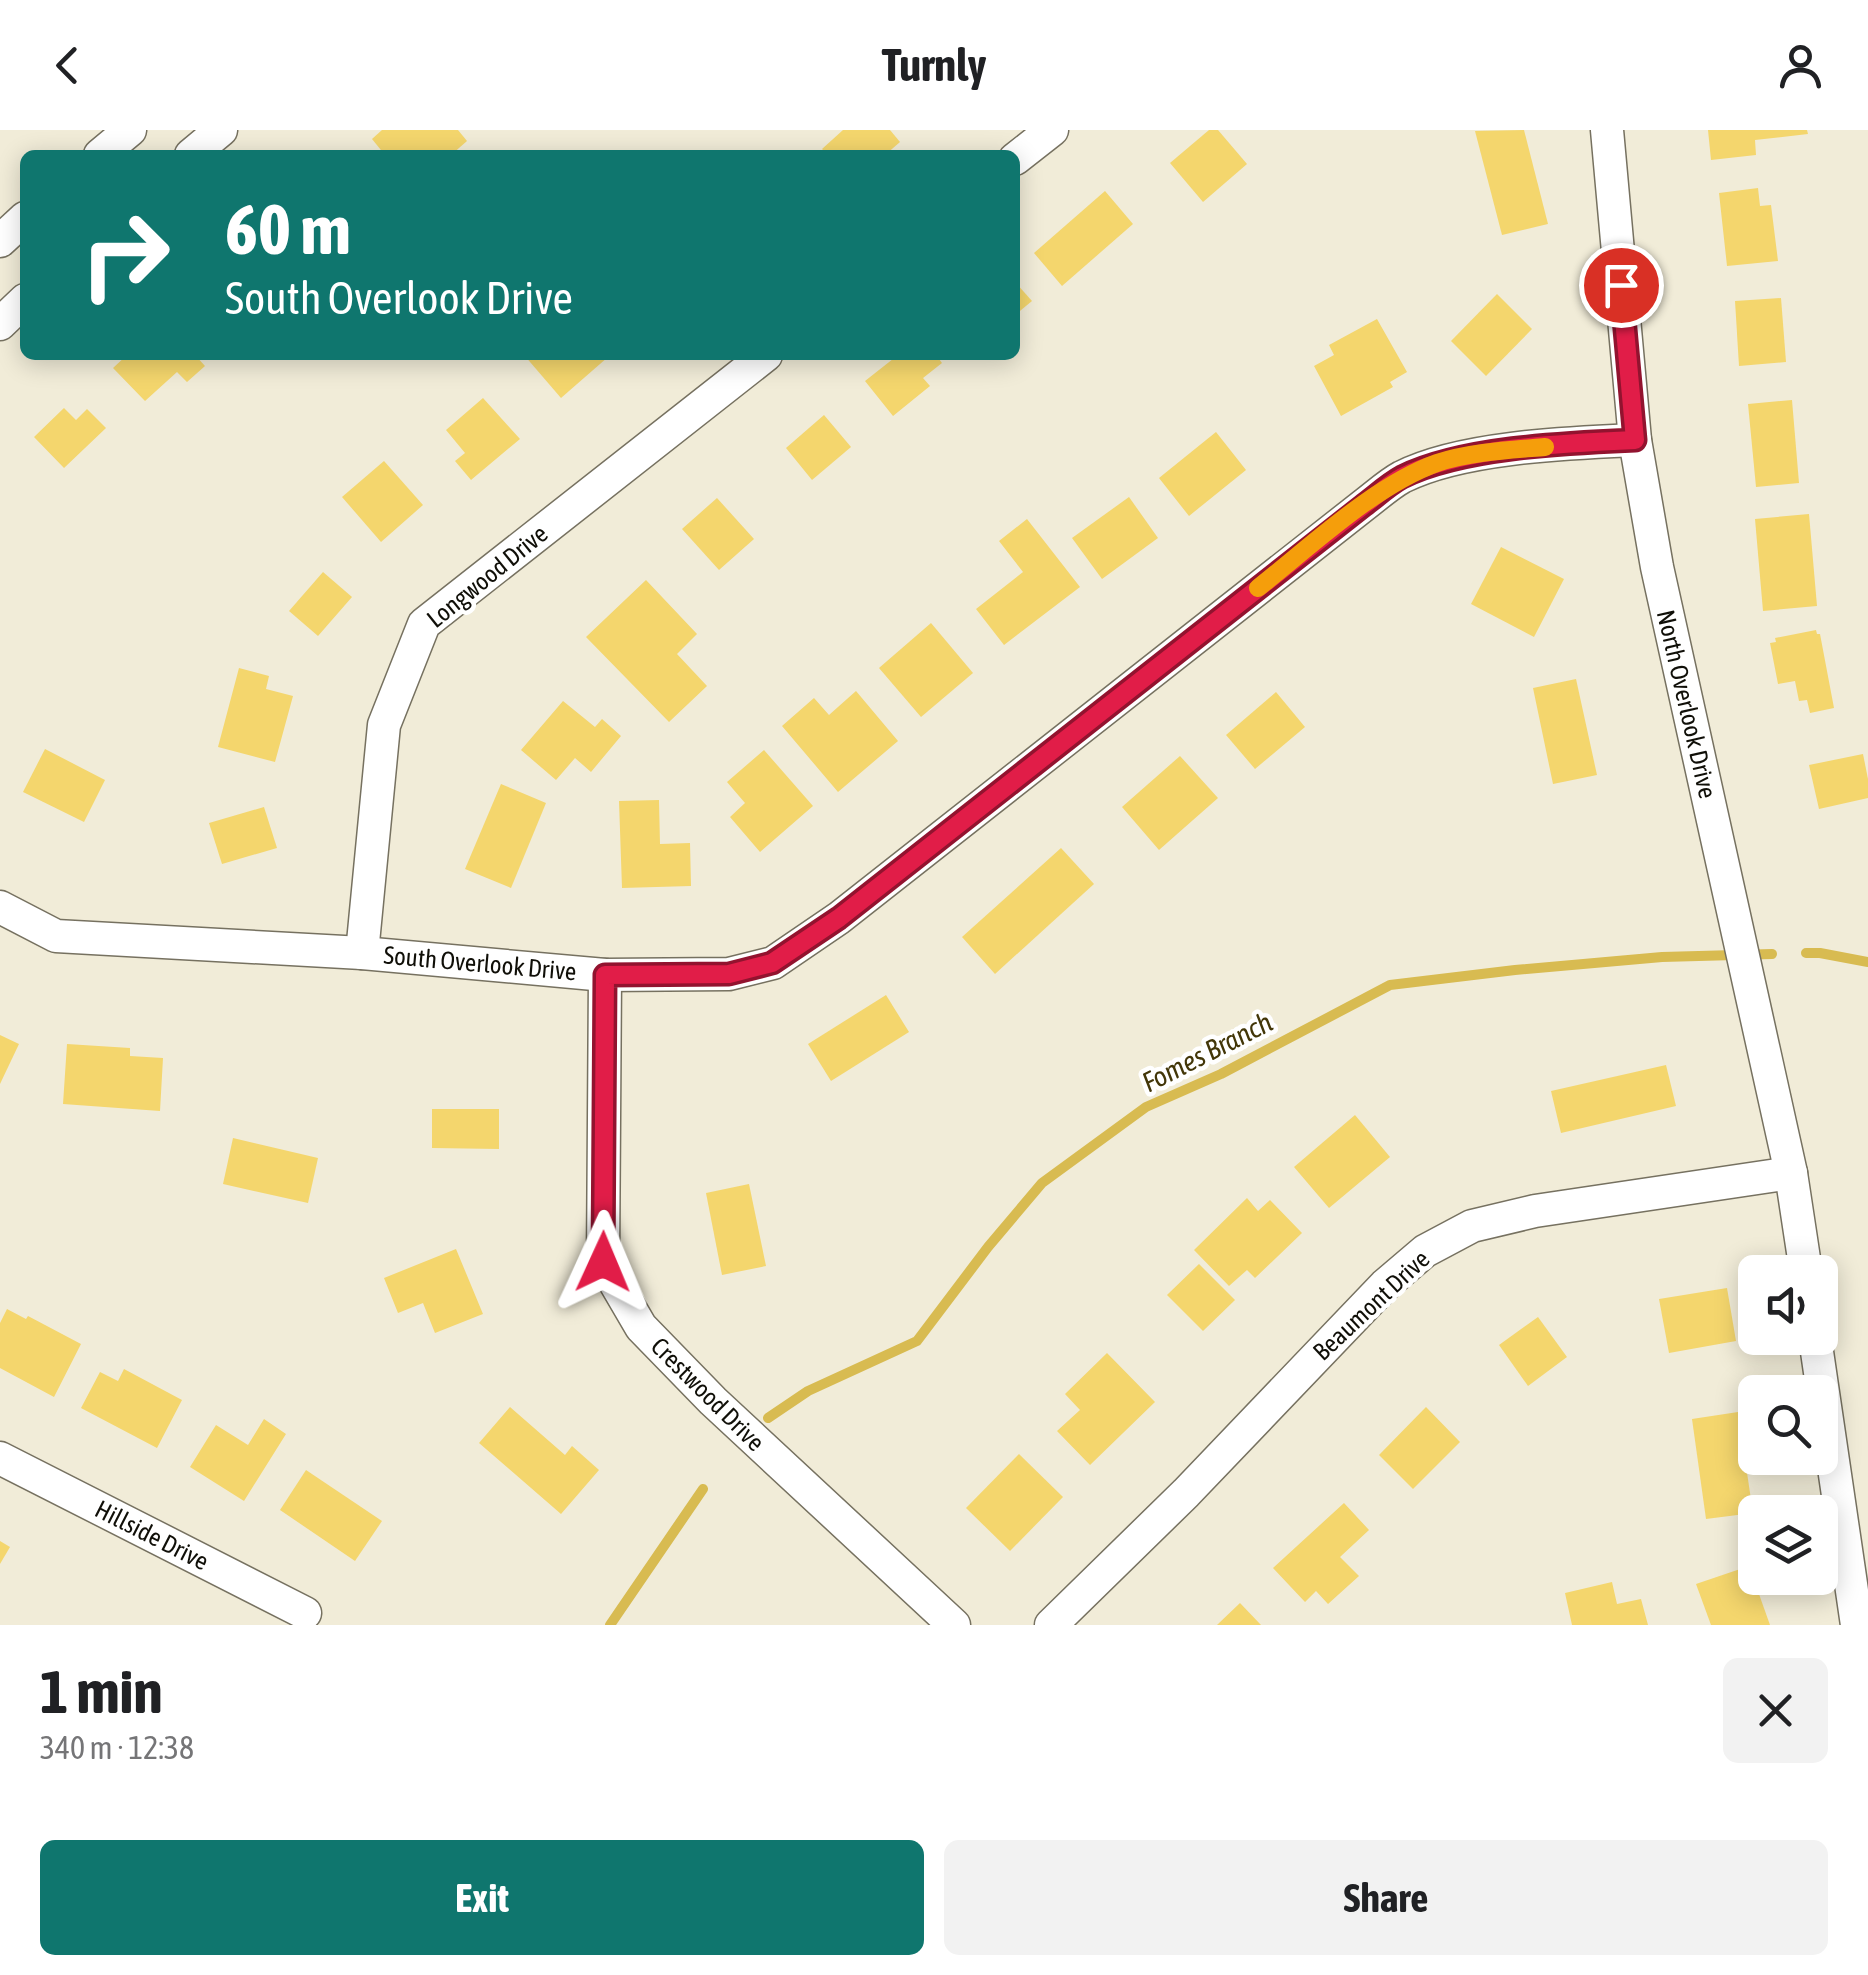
<!DOCTYPE html>
<html lang="en">
<head>
<meta charset="utf-8">
<style>
	:root { --surface:#fff; --page:#f2f2f2; --text:#202124; --muted:#757577; --accent:#0f766e }
	body { margin:0; font-family:"Asap Condensed",sans-serif; background:var(--page); color:var(--text); height:100vh; display:flex; flex-direction:column; font-size:38px; white-space:nowrap }
	* { box-sizing:border-box; margin:0 }
	p { font-size:32px; color:var(--muted) }
	.icon { flex:none; width:55px; height:55px; fill:none; stroke:currentColor; stroke-width:2; stroke-linecap:round; stroke-linejoin:round }
	.map { position:relative; height:1495px; overflow:hidden }
	.drawer { display:flex; flex-direction:column; background:var(--surface); flex:1 }
	.drawer>* { flex:none }
	.top-card { position:absolute; left:20px; top:20px; width:1000px; height:210px; border-radius:15px; box-shadow:0 5px 25px #0003; background:#0f766e; color:#fff; overflow:hidden }
	.buttons { position:absolute; left:1738px; top:1125px; display:grid; gap:20px }
	.buttons a { display:grid; place-items:center; width:100px; height:100px; border-radius:15px; background:var(--surface); box-shadow:0 5px 25px #0003; font-size:50px }
	.pin { position:absolute; display:grid; place-items:center; width:85px; height:85px; color:#fff; margin:-42px; border:5px solid #fff; border-radius:50%; box-shadow:0 2px 10px #0007 }
	.me { position:absolute; width:110px; margin:-55px; rotate:1deg; stroke-linejoin:round; filter:drop-shadow(0 0 8px #0008) }
	.turn { display:flex; align-items:center; gap:35px; height:210px; padding:0 40px; font-size:45px }
	.turn .icon { width:130px; height:130px; stroke-width:2.5 }
	.turn b { display:block; font-size:70px; line-height:85px }
	.round { display:grid; place-items:center; flex:none; width:105px; height:105px; border-radius:15px; background:var(--page) }
	.headline { display:flex; align-items:center; justify-content:space-between; height:170px; padding:0 40px }
	h1 { font-size:60px; font-weight:700; line-height:75px }
	.primary-button { display:flex; gap:20px; margin-top:auto; padding:20px 40px }
	.primary-button a { flex:1; height:115px; border-radius:15px; background:var(--accent); color:#fff; font-size:40px; font-weight:700; line-height:115px; text-align:center }
	.primary-button a+a { background:var(--page); color:var(--text) }
	header { display:flex; justify-content:space-between; align-items:center; height:130px; padding:0 40px; background:var(--surface); font-size:45px; font-weight:700 }
	.map>svg:first-child { display:block }
	.lines { fill:none; stroke-linecap:round; stroke-linejoin:round }
	.stream { stroke:#d8bb51; stroke-width:10 }
	.building { fill:#f4d66d }
	.minor-casing { stroke:#767160; stroke-width:35 }
	.minor { stroke:#fff; stroke-width:32 }
	.route-casing { stroke:#92132f; stroke-width:25 }
	.route { stroke:#e11d48; stroke-width:18 }
	.slow { stroke:#f59e0b; stroke-width:18 }
	.labels { text-anchor:middle; dominant-baseline:central; stroke-width:9; stroke-linejoin:round; paint-order:stroke }
	.street-label { font-size:25px; fill:#100f08; stroke:#fff }
	.water-label { font-size:28px; font-style:italic; fill:#423608; stroke:#fff }
</style>
</head>
<body>
<header><svg class="icon" aria-label="back" viewBox="0 0 24 24"><path d="M15 5l-7 7 7 7"/></svg>Turnly<svg class="icon" aria-label="person" viewBox="0 0 24 24"><circle cx="12" cy="8" r="4"/><path d="M4 21q1-7 8-7t8 7"/></svg></header>
<div class="map">
<svg width="1868" height="1495" viewBox="0 0 1868 1495">
	<rect width="100%" height="100%" fill="#f1ecd8"/>
	<g class="lines">
		<!-- stream -->
		<g class="stream">
			<polyline points="1806,823 1820,823 1868,832"/>
			<polyline points="768,1288 808,1261 917,1211 988,1117 1042,1053 1146,977 1221,944 1390,855 1515,840 1662,827 1772,824"/>
			<polyline points="610,1495 703,1359"/>
		</g>
	</g>
	<!-- building -->
	<g class="building">
		<polygon points="382,0 458,0 467,11 451,25 385,25 372,9"/>
		<polygon points="843,0 890,0 900,12 885,25 828,25 822,19"/>
		<polygon points="1209,0 1218,0 1247,34 1203,72 1170,33"/>
		<polygon points="1524,0 1548,94 1502,105 1475,1"/>
		<polygon points="1708,0 1807,0 1808,4 1755,10 1756,25 1711,30"/>
		<polygon points="1758,58 1760,76 1771,75 1778,131 1727,136 1719,63"/>
		<polygon points="1105,61 1133,94 1062,156 1034,123"/>
		<polygon points="1015,152 1032,171 1015,185"/>
		<polygon points="1497,164 1532,199 1486,246 1451,211"/>
		<polygon points="1781,168 1786,232 1739,236 1735,171"/>
		<polygon points="1377,189 1407,242 1390,252 1393,257 1341,286 1314,236 1334,225 1329,215"/>
		<polygon points="127,225 195,225 205,236 187,252 177,242 145,271 113,238"/>
		<polygon points="524,225 607,225 608,227 561,268"/>
		<polygon points="898,225 936,225 942,233 923,248 930,256 893,286 865,251"/>
		<polygon points="483,268 520,309 471,350 455,331 465,323 446,300"/>
		<polygon points="1792,270 1799,353 1756,357 1748,274"/>
		<polygon points="64,278 76,290 87,279 106,298 64,338 34,307"/>
		<polygon points="824,285 851,317 812,350 786,318"/>
		<polygon points="1216,302 1246,340 1189,386 1159,348"/>
		<polygon points="384,331 423,375 381,412 342,367"/>
		<polygon points="1129,367 1158,408 1102,449 1072,408"/>
		<polygon points="717,368 754,409 719,440 682,399"/>
		<polygon points="1809,384 1817,476 1763,481 1755,389"/>
		<polygon points="1027,389 1080,457 1004,515 976,479 1023,442 999,411"/>
		<polygon points="1501,417 1564,449 1534,507 1471,474"/>
		<polygon points="323,442 352,467 318,506 289,481"/>
		<polygon points="646,450 697,504 677,524 707,556 669,592 586,507"/>
		<polygon points="931,493 973,543 921,587 879,538"/>
		<polygon points="1816,500 1817,504 1820,504 1834,578 1810,583 1807,570 1799,571 1795,551 1778,554 1770,513 1776,512 1775,508"/>
		<polygon points="239,538 269,546 266,559 293,566 275,632 218,617"/>
		<polygon points="1576,549 1597,645 1553,654 1533,558"/>
		<polygon points="856,561 898,611 838,662 782,596 814,568 829,585"/>
		<polygon points="1276,562 1305,597 1255,639 1226,605"/>
		<polygon points="563,571 595,597 602,589 621,606 591,642 575,628 556,650 521,620"/>
		<polygon points="45,619 105,650 84,692 23,662"/>
		<polygon points="764,620 813,676 760,722 730,687 745,673 727,652"/>
		<polygon points="1863,624 1868,649 1868,668 1819,679 1809,635"/>
		<polygon points="1180,626 1218,668 1159,720 1122,677"/>
		<polygon points="501,654 546,673 511,758 465,739"/>
		<polygon points="659,670 660,714 690,713 691,756 622,758 619,671"/>
		<polygon points="264,677 277,718 222,734 209,693"/>
		<polygon points="1061,718 1094,754 995,844 962,807"/>
		<polygon points="886,865 909,902 831,951 808,914"/>
		<polygon points="0,905 19,914 0,954"/>
		<polygon points="67,914 130,918 130,926 163,928 160,981 63,974"/>
		<polygon points="1666,935 1676,976 1561,1003 1551,961"/>
		<polygon points="432,979 499,979 499,1019 432,1018"/>
		<polygon points="1355,985 1390,1027 1329,1078 1294,1037"/>
		<polygon points="233,1008 318,1028 308,1073 223,1054"/>
		<polygon points="749,1054 766,1136 722,1145 706,1063"/>
		<polygon points="1247,1068 1258,1081 1270,1070 1302,1103 1255,1148 1247,1140 1229,1156 1194,1120"/>
		<polygon points="456,1119 483,1184 435,1203 423,1173 398,1183 384,1148"/>
		<polygon points="1199,1134 1235,1170 1203,1201 1167,1165"/>
		<polygon points="1727,1158 1736,1211 1669,1223 1659,1169"/>
		<polygon points="7,1179 26,1189 28,1186 81,1214 54,1267 0,1238 0,1193"/>
		<polygon points="1538,1187 1567,1227 1528,1256 1499,1215"/>
		<polygon points="1107,1223 1155,1272 1090,1335 1057,1301 1080,1280 1065,1264"/>
		<polygon points="124,1239 182,1270 157,1318 81,1278 100,1242 118,1251"/>
		<polygon points="510,1277 565,1325 572,1316 599,1340 561,1384 479,1313"/>
		<polygon points="1426,1277 1460,1312 1413,1359 1379,1325"/>
		<polygon points="1738,1282 1753,1383 1706,1389 1692,1289"/>
		<polygon points="264,1289 286,1304 244,1371 190,1337 216,1295 248,1315"/>
		<polygon points="1019,1324 1063,1367 1010,1421 966,1378"/>
		<polygon points="306,1340 382,1391 355,1431 280,1380"/>
		<polygon points="1344,1373 1369,1400 1340,1427 1359,1446 1328,1474 1316,1461 1305,1472 1273,1438"/>
		<polygon points="0,1411 10,1417 0,1434"/>
		<polygon points="1749,1436 1770,1495 1711,1495 1696,1454"/>
		<polygon points="1612,1452 1617,1474 1641,1469 1648,1495 1572,1495 1565,1463"/>
		<polygon points="1240,1473 1261,1495 1217,1495"/>
	</g>
	<g class="lines">
		<!-- minor casing -->
		<g class="minor-casing">
			<g id="minor">
				<polyline points="1607,0 1635,310 1657,437 1791,1043 1806,1142"/>
				<polyline points="100,25 130,0"/>
				<polyline points="191,25 221,0"/>
				<polyline points="1015,29 1052,0"/>
				<polyline points="0,111 25,88"/>
				<polyline points="0,194 25,170"/>
				<path d="M 0,777 L 56,806 L 362,823 L 605,845 L 729,844 L 773,833 L 839,788 L 1364,375 C 1376,366 1389,354 1402,347 C 1461,317 1568,313 1635,310"/>
				<polyline points="362,823 384,595 424,494 766,225"/>
				<polyline points="605,845 603,1132 641,1197 713,1271 954,1495"/>
				<polyline points="1815,1208 1857,1495"/>
				<polyline points="0,1328 305,1483"/>
				<polyline points="1051,1495 1186,1363 1385,1155 1425,1121 1472,1096 1535,1081 1791,1043"/>
			</g>
		</g>
		<!-- minor -->
		<use href="#minor" class="minor"/>
	</g>
	<g class="lines">
		<!-- route casing -->
		<g class="route-casing">
			<path id="route" d="M 603,1132 L 605,845 L 729,844 L 772,833 L 839,788 L 1364,375 C 1376,366 1389,354 1402,347 C 1462,317 1568,313 1635,310 L 1621,155"/>
		</g>
		<!-- route -->
		<use href="#route" class="route"/>
		<!-- slow -->
		<path class="slow" d="M 1258,458 C 1310,417 1375,355 1437,333 C 1470,322 1510,320 1545,317"/>
	</g>
	<g class="labels">
		<!-- street labels -->
		<g class="street-label">
			<text transform="translate(487 446) rotate(-39)">Longwood Drive</text>
			<text transform="translate(1687 574) rotate(77)">North Overlook Drive</text>
			<text transform="translate(480 833) rotate(5)">South Overlook Drive</text>
			<text transform="translate(1371 1175) rotate(-43)">Beaumont Drive</text>
			<text transform="translate(708 1264) rotate(45)">Crestwood Drive</text>
			<text transform="translate(152 1405) rotate(27)">Hillside Drive</text>
		</g>
		<!-- water labels -->
		<g class="water-label">
			<text transform="translate(1207 922) rotate(-27)">Fomes Branch</text>
		</g>
	</g>
</svg>
<div class="buttons">
<a><svg class="icon" aria-label="sound" viewBox="0 0 24 24"><path d="M4 9h4l5-4v14l-5-4H4zM17 9q2 3 0 6"/></svg></a>
<a><svg class="icon" aria-label="search" viewBox="0 0 24 24"><circle cx="10" cy="10" r="6"/><path d="M15 15l6 6"/></svg></a>
<a><svg class="icon" aria-label="layers" viewBox="0 0 24 24"><path d="M12 4l9 5-9 5-9-5zM3 14l9 5 9-5"/></svg></a>
</div>
<div class="pin" style="left:1621px;top:155px;background:#d93025"><svg class="icon" aria-label="arrive" viewBox="0 0 24 24"><path d="M6 21V4h12l-3 4 3 4H6"/></svg></div>
<svg class="me" style="left:603px;top:1132px" viewBox="-20 -20 40 40"><path d="M0-17L14 15 0 8-14 15z" fill="#e11d48" stroke="#fff" stroke-width="4"/></svg>
<div class="top-card">
<div class="turn"><svg class="icon" aria-label="right" viewBox="0 0 24 24"><path d="M7 20v-9h11M14 6l5 5-5 5"/></svg><div><b>60 m</b>South Overlook Drive</div></div>
</div>
</div>
<section class="drawer">
<div class="headline"><div><h1>1 min</h1><p>340 m · 12:38</p></div><a class="round"><svg class="icon" aria-label="close" viewBox="0 0 24 24"><path d="M6 6l12 12M18 6L6 18"/></svg></a></div>
<div class="primary-button"><a>Exit</a><a>Share</a></div>
</section>
</body>
</html>
